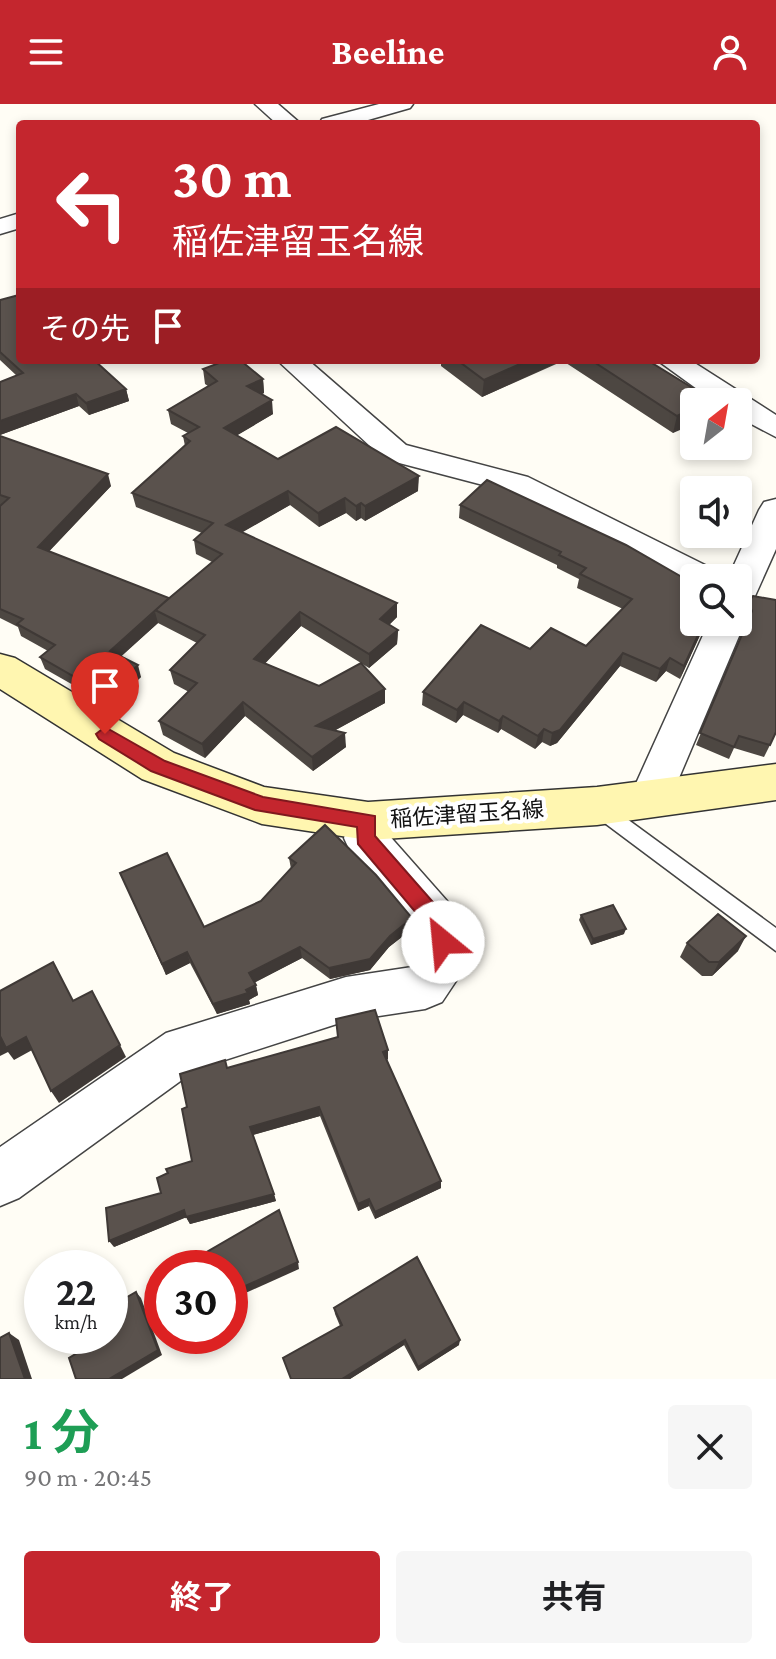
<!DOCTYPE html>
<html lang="ja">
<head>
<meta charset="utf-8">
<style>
	:root { --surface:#fff; --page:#f6f6f6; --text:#202124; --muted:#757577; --accent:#c4262e }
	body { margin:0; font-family:"Crimson Pro","Noto Sans JP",serif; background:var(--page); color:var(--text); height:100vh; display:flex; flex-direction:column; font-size:30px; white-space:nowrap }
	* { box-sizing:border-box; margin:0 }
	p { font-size:26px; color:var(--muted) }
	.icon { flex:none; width:44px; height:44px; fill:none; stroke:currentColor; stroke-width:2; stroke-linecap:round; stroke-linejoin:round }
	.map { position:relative; height:1275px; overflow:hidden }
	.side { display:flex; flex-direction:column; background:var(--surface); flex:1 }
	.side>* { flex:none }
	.banner { position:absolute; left:16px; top:16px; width:744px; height:244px; border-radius:8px; box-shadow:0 4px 12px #0003; background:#c4262e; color:#fff; overflow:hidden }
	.needle { width:52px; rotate:31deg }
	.buttons { position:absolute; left:680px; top:284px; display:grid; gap:16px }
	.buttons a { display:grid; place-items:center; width:72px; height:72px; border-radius:8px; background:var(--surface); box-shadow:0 4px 12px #0003; font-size:40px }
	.speed { position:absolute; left:24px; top:1146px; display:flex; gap:16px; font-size:40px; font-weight:700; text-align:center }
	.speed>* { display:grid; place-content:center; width:104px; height:104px; border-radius:50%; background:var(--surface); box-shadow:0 4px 12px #0003; line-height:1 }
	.speed small { font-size:20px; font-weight:400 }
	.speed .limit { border:12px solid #d22; background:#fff; color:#111 }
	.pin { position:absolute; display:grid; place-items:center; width:68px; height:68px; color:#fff; margin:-82px -34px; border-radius:50% 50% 50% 0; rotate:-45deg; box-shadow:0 0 8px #0007 }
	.pin .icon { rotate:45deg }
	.me { position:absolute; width:88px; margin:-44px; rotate:332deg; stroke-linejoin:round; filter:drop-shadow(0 0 6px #0008) }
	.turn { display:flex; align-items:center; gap:28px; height:168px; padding:0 24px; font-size:36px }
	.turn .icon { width:104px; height:104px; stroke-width:2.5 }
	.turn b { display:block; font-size:56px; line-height:68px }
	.then { display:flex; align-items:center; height:76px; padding:0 24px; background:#0003; gap:16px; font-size:30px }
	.round { display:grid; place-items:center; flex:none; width:84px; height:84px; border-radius:8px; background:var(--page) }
	.summary { display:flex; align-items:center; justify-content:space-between; height:136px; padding:0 24px }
	h1 { font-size:48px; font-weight:700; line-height:60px; color:#1e9e55 }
	.cta { display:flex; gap:16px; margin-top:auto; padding:16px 24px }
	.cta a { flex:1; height:92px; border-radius:8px; background:var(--accent); color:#fff; font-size:32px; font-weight:700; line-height:92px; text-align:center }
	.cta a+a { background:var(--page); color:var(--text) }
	header { display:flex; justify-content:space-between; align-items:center; height:104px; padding:0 24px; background:var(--accent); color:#fff; font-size:36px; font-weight:700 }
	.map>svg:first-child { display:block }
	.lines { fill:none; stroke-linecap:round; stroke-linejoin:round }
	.service-casing { stroke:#444; stroke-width:3 }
	.minor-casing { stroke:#444; stroke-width:3 }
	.secondary-casing { stroke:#333; stroke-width:3 }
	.service { fill:#fff; fill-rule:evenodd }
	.minor { fill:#fff; fill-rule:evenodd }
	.secondary { fill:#fff6b0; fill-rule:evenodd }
	.wall { fill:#4d4742 }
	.shaded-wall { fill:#3f3936 }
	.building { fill:#5a524d; stroke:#3f3936; stroke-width:2 }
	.route { fill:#c4262e; stroke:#7f191e; stroke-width:2 }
	.labels { text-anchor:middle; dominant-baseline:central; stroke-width:8; stroke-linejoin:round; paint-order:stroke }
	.street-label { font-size:22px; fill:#111; stroke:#fff }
</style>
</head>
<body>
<header><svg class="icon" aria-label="menu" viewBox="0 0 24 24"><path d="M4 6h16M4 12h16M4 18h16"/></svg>Beeline<svg class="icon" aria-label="person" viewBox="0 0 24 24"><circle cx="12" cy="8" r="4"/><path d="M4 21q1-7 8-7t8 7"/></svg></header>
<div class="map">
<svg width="776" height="1275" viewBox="0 0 776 1275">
	<rect width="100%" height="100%" fill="#fffdf5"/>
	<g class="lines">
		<!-- service casing -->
		<g class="service-casing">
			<polygon id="service" points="597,693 776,824 776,847 590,708 587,702 590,696"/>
		</g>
		<!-- minor casing -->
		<g class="minor-casing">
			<g id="minor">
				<polygon points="255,0 278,0 301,20 277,20"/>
				<polygon points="379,0 413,0 410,4 354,20 319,20 322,15"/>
				<polygon points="20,109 20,124 0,130 0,115"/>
				<polygon points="277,256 308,256 406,341 528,373 715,466 721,474 694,474 694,483 691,482 506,387 384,355"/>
				<polygon points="657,256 690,256 776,311 776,333 738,313 738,298 715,298"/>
				<polygon points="776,395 776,445 751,501 738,504 738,474 728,474 759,406 764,398"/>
				<polygon points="738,508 745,518 665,707 650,712 635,707 629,695 709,518 738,518"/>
				<polygon points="368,700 383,705 389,717 387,729 455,806 470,856 442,898 425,905 346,917 197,965 19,1094 0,1102 0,1043 166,929 346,873 412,863 423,851 418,828 350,747 344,734 353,705"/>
			</g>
		</g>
		<!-- secondary casing -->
		<g class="secondary-casing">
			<polygon id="secondary" points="0,550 15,554 174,649 264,683 368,698 597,683 776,660 776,696 597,721 368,736 262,720 142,675 0,585"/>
		</g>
		<!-- service -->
		<use href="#service" class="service"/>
		<!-- minor -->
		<use href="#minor" class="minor"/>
		<!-- secondary -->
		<use href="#secondary" class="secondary"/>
	</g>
	<!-- wall -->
	<g class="wall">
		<polygon points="0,196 20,256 126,285 129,297 89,311 79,302 0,331 0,278 17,272 0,256"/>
		<polygon points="441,256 647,256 712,296 673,329 563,257 482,293 441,262"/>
		<polygon points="203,265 263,275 264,289 262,290 273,310 237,331 278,355 418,387 365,417 361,414 356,417 346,409 319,423 290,401 242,428 397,513 389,521 398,526 397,540 369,564 301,522 265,559 319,582 385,585 385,599 334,627 346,643 313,667 245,612 205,654 163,631 159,617 189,588 174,580 170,566 197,539 158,519 121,552 141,573 110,602 45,565 40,553 48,547 21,532 18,523 0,514 0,332 111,382 49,447 169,494 212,458 196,450 194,436 202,429 136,403 132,389 185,342 183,332 188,329 171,320 168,306 208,282 205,280"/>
		<polygon points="487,376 694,518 706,518 680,575 666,567 656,578 620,562 557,639 550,642 542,638 535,645 501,625 498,629 463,611 456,619 422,601 423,588 530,545 586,542 623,505 577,484 579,475 557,464 557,461 459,414 460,401"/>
		<polygon points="776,496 776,629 764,653 734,644 729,655 696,641 747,518 744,511 748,498"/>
		<polygon points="289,754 412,825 389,843 370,866 330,875 302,854 255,878 258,891 249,896 250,900 217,910 190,859 166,871 120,769 204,823 261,797 291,765"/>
		<polygon points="581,811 624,830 591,841 579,816"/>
		<polygon points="687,839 738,847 712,872 702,872 680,853"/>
		<polygon points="388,955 387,956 441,1084 375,1115 369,1102 358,1107 320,1012 253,1031 276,1097 190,1120 186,1113 114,1143 161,1089 192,1057 187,1003 228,964"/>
		<polygon points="334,1204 459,1241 418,1267 404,1241 350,1275 291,1275 340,1222 335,1210"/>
	</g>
	<!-- shaded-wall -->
	<g class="shaded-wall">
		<polygon points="529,256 563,256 482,293 484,276"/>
		<polygon points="263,275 264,289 248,296 247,282"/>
		<polygon points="126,285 129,297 89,311 86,299"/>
		<polygon points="76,290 79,302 0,331 0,317"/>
		<polygon points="272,296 273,310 226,338 224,324"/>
		<polygon points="694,304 694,320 673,329 677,312"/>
		<polygon points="108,370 111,382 42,455 38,443"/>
		<polygon points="419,372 418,387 365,417 365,402"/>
		<polygon points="288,387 290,401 229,436 226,421"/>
		<polygon points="345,394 346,409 319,423 318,409"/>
		<polygon points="361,399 361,414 356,417 356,402"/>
		<polygon points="397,499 397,513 380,530 380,515"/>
		<polygon points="155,508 158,519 114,559 110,547"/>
		<polygon points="300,508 301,522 256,569 254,555"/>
		<polygon points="704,518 706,518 680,575 684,562"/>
		<polygon points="398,526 397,540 369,564 369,550"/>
		<polygon points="623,549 620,562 557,639 550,642 552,629"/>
		<polygon points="670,554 666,567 656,578 660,565"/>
		<polygon points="138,561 141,573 110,602 106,591"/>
		<polygon points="385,585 385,599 317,636 316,622"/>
		<polygon points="243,598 245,612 205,654 202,640"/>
		<polygon points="464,598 463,611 456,619 457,606"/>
		<polygon points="503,612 501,625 498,629 499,617"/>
		<polygon points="544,625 542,638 535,645 538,632"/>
		<polygon points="345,629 346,643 313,667 312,653"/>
		<polygon points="412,814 412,825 389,843 370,866 330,875 329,864 390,832"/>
		<polygon points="626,825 624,830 591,841 593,835"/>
		<polygon points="746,832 738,847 712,872 719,858"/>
		<polygon points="300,843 302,854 252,880 249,869"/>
		<polygon points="187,848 190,859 166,871 162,860"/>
		<polygon points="256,881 258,891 249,896 250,900 217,910 213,900"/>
		<polygon points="26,933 34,945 14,956 8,948 0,952 0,935"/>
		<polygon points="120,941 126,953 59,999 51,987"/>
		<polygon points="388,946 388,955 383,957 383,948"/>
		<polygon points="319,1003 320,1012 252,1031 250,1023"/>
		<polygon points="441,1077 441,1084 375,1115 375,1108"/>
		<polygon points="274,1090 276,1097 190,1120 186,1113"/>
		<polygon points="369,1095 369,1102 358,1107 358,1100"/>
		<polygon points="184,1106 187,1113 114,1143 109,1137"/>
		<polygon points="298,1158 299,1165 230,1196 230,1189"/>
		<polygon points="136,1188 141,1194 162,1251 122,1275 109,1275"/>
		<polygon points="9,1229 19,1236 32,1275 25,1275"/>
		<polygon points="405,1236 404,1241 350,1275 342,1275"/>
		<polygon points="460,1236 459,1241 418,1267 418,1263"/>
	</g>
	<!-- building -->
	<g class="building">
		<polygon points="19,191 20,193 20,256 94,256 126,285 86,299 76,290 0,317 0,278 23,269 0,248 0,196"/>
		<polygon points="227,256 240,256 263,275 247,282 272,296 224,324 278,355 336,323 419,372 365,402 361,399 356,402 345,394 318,409 288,387 226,421 397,499 380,515 398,526 369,550 300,508 254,555 319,582 361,559 385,585 316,622 345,629 312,653 243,598 202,640 159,617 197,579 170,566 205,531 155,506 222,450 194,436 213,419 132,389 190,337 183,332 199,323 168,306 217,277 203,265"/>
		<polygon points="457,256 529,256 484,276"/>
		<polygon points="591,256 647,256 712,296 708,298 694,298 694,304 677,312"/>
		<polygon points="0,332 108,370 38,443 169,494 110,547 138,561 106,591 40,553 55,541 17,520 23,515 0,505 0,402 9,394 0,391"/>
		<polygon points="487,376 626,441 694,480 694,518 704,518 684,562 670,554 660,565 623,549 560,626 552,629 544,625 538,632 503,612 499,617 464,598 457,606 423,588 481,521 530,545 551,524 586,542 632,495 580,470 586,464 559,451 561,448 460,401"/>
		<polygon points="753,492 776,496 776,628 770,641 739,632 734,643 700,629 752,507 748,498"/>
		<polygon points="325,721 376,771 412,814 390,832 370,855 329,864 300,843 249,869 256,881 246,886 248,889 213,900 187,848 162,860 120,769 167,749 204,823 261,797 296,759 289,754"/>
		<polygon points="613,801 626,825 593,835 581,811"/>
		<polygon points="718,810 746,832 719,858 709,858 687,839"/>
		<polygon points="53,858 73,897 92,887 120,941 51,987 26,933 6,944 1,934 0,935 0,887"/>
		<polygon points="375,906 388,946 383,948 441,1077 375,1108 369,1095 358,1100 319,1003 250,1023 274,1090 186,1113 184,1106 109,1137 106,1104 161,1089 157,1074 168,1069 166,1065 192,1057 182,1005 187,1003 180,970 225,956 227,964 338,933 336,915"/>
		<polygon points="279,1106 298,1158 230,1189 230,1164 210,1164 205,1149"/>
		<polygon points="417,1153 460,1236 418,1263 405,1236 342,1275 291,1275 283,1254 342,1221 334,1204"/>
		<polygon points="136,1188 158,1246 109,1275 76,1275 69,1254 82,1246 77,1232 110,1232 110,1203"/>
		<polygon points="9,1229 25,1275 0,1275 0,1234"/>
	</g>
	<!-- route -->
	<polygon class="route" points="105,623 165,657 263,693 375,712 375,732 446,813 453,838 450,845 436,845 429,824 358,740 357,723 255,706 151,667 99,635 96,630"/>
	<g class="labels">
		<!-- street labels -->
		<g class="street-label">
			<text transform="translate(467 710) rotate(-4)">稲佐津留玉名線</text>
		</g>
	</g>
</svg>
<div class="buttons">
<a><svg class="needle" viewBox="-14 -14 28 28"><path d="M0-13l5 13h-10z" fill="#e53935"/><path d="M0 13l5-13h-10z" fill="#757577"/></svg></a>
<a><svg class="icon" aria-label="sound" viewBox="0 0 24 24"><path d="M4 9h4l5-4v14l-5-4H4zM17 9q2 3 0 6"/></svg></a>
<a><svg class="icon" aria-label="search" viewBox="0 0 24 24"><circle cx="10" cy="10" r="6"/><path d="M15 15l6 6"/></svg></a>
</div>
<div class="speed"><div>22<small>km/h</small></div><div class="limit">30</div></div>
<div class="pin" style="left:105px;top:630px;background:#d93025"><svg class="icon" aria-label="arrive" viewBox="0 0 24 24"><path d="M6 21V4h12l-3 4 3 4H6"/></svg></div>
<svg class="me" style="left:443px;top:838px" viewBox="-20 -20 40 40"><circle r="19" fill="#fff"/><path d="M0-13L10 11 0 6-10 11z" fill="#c4262e"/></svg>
<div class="banner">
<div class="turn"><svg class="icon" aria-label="left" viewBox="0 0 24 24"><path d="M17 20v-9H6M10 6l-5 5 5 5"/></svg><div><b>30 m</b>稲佐津留玉名線</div></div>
<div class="then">その先<svg class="icon" aria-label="arrive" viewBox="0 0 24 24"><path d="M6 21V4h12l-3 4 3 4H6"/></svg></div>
</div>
</div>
<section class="side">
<div class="summary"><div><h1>1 分</h1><p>90 m · 20:45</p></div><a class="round"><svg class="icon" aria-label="close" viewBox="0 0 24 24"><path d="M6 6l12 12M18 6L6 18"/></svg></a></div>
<div class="cta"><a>終了</a><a>共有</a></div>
</section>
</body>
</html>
